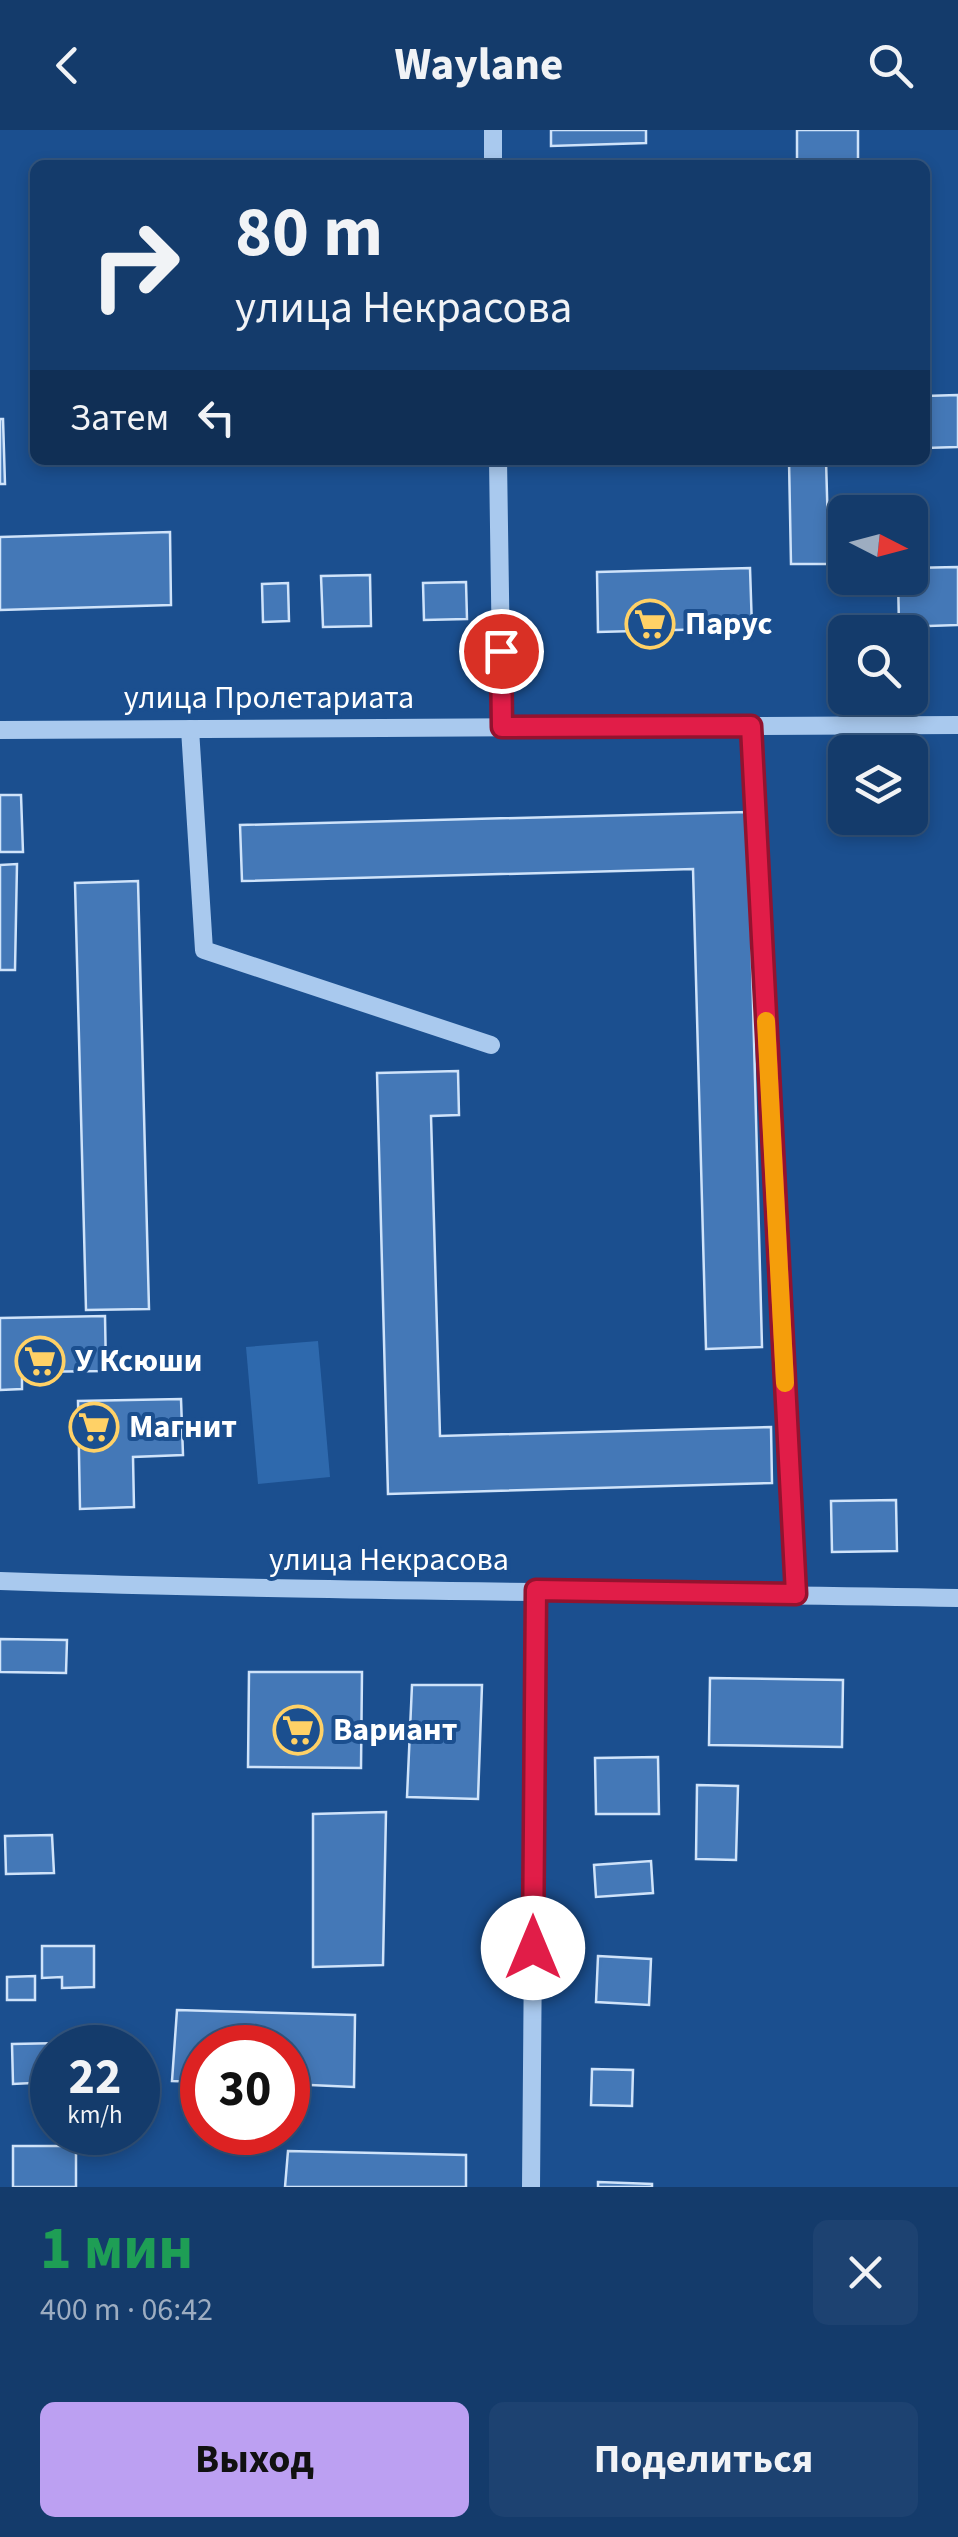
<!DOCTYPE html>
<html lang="ru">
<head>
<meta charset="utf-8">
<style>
	:root { --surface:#143b6b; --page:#1d4271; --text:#f1f3f6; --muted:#9dadc1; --line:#33557e; --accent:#bca0f2 }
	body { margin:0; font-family:"Source Sans 3",sans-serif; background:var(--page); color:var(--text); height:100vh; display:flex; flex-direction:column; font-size:38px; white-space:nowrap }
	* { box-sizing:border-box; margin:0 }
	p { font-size:32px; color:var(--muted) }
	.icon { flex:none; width:55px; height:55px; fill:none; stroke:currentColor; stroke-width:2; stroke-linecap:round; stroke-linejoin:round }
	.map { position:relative; height:2057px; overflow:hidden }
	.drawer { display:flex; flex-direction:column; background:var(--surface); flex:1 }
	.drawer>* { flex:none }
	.guide { position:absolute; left:30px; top:30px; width:900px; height:305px; border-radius:15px; box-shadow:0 5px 15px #0003,0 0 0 2px var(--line); background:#143b6b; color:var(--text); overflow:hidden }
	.needle { width:65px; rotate:96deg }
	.tools { position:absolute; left:828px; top:365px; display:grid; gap:20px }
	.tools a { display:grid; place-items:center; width:100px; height:100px; border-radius:15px; background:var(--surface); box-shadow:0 5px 15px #0003,0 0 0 2px var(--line); font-size:50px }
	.speed { position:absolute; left:30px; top:1895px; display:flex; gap:20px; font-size:50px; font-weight:700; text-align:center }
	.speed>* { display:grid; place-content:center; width:130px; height:130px; border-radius:50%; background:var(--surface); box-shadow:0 5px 15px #0003,0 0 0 2px var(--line); line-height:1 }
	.speed small { font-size:25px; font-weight:400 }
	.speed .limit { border:15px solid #d22; background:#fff; color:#111 }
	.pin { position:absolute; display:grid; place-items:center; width:85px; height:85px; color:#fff; margin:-42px; border:5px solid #fff; border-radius:50%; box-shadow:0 2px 10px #0007 }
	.me { position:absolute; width:110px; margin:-55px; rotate:0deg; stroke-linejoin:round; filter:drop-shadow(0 0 8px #0008) }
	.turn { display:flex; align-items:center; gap:35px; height:210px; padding:0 40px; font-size:45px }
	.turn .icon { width:130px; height:130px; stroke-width:2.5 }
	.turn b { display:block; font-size:70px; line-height:85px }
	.then { display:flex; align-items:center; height:95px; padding:0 40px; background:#0003; gap:20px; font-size:38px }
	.round { display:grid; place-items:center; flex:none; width:105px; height:105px; border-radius:15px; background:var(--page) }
	.summary { display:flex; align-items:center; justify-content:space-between; height:170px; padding:0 40px }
	h1 { font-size:60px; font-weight:700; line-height:75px; color:#1e9e55 }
	.primary-button { display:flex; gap:20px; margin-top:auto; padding:20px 40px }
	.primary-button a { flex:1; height:115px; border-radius:15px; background:var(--accent); color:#111; font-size:40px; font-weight:700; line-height:115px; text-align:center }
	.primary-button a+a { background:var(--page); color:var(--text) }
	header { display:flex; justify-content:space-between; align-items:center; height:130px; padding:0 40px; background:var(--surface); font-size:45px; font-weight:700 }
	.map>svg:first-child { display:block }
	.green { fill:#2e69ad }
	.building { fill:#4478b7; stroke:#cfe3fa; stroke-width:2.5 }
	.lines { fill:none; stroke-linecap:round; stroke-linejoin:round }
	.minor { stroke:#a9c9ee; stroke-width:18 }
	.route-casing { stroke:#92132f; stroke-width:25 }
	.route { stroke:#e11d48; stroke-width:18 }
	.slow { stroke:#f59e0b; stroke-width:18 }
	.labels { text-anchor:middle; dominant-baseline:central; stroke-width:8; stroke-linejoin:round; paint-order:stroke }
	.poi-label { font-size:32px; font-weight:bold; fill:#fff; stroke:#1b4f8f; text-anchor:start }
	.street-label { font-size:32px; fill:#fff; stroke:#1b4f8f }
</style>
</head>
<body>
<header><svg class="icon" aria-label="back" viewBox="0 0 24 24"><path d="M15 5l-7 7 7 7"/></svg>Waylane<svg class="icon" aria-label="search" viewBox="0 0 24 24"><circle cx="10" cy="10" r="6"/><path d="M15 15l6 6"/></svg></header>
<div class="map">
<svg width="958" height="2057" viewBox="0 0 958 2057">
	<rect width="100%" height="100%" fill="#1b4f8f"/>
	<!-- green -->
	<polygon class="green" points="318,1211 330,1347 258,1354 246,1217"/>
	<!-- building -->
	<g class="building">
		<polygon points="551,0 646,0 646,13 551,16"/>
		<rect x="797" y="0" width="61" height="35"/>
		<polygon points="958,265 958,317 925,318 925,266"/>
		<polygon points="0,289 3,289 5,354 0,354"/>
		<rect x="288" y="330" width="29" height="4"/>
		<polygon points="789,330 826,330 829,434 791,434"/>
		<polygon points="170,402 171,475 0,480 0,407"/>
		<polygon points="958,437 958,495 899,497 898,448 910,448 910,438"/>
		<polygon points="750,438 752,498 598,502 597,442"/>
		<polygon points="370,445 371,496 323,497 321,446"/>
		<polygon points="466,452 467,489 424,490 423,453"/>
		<polygon points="288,453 289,491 263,492 262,454"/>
		<polygon points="0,665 21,665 23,722 0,722"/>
		<polygon points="748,682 762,1217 706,1219 693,739 242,751 240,695"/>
		<polygon points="17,734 15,840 0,840 0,735"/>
		<polygon points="138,751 149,1179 86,1180 75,753"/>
		<polygon points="458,941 459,985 431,986 440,1306 771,1297 772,1353 388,1364 377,943"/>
		<polygon points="105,1186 106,1241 22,1242 22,1259 0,1260 0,1188"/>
		<polygon points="181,1269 183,1325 133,1327 134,1377 80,1379 78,1271"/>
		<polygon points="896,1370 897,1421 832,1422 831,1371"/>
		<polygon points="0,1509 67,1510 66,1543 0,1542"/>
		<polygon points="249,1542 362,1542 361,1638 248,1637"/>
		<polygon points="710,1548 843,1550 842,1617 709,1615"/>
		<polygon points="412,1555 482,1555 478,1669 407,1667"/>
		<polygon points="658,1627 659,1684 596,1684 595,1628"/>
		<polygon points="697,1655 738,1656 736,1730 696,1729"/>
		<polygon points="386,1682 383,1835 313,1837 313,1684"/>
		<polygon points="52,1705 54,1743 6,1744 5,1706"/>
		<polygon points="651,1731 653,1763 596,1767 594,1735"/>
		<polygon points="42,1816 94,1816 94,1857 62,1858 62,1847 42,1848"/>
		<polygon points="598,1826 651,1829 649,1875 596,1872"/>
		<polygon points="35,1846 35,1870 7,1870 7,1847"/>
		<polygon points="177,1880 355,1885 354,1957 288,1954 288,1918 202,1918 202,1952 172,1951"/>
		<polygon points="62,1913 62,1918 52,1918 52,1952 13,1954 12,1914"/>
		<polygon points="592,1939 633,1940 632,1976 591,1975"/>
		<rect x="13" y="2016" width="63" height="41"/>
		<polygon points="288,2021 466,2025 466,2057 285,2057"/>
		<polygon points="598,2052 652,2054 652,2057 598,2057"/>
	</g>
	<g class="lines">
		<!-- minor -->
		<g class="minor">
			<polyline points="493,0 493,35"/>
			<polyline points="498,330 502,597"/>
			<polyline points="751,596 797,1465"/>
			<polyline points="190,599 204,820 491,915"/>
			<polyline points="0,600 958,595"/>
			<path d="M 0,1451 C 319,1462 639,1462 958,1468"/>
			<polyline points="531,2057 536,1460"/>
		</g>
	</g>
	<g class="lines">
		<!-- route casing -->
		<g class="route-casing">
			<polyline id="route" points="501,521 502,597 751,596 796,1464 536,1460 533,1818"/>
		</g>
		<!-- route -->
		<use href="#route" class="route"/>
		<!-- slow -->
		<polyline class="slow" points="766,891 785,1253"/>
	</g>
	<!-- icons -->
	<defs>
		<g id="supermarket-ring" transform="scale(2.5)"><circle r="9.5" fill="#1b4f8f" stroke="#ffd166" stroke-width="1.5"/><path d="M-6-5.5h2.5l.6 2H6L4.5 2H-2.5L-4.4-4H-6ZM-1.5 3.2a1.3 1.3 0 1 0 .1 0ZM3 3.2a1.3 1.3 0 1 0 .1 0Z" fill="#ffd166"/></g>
	</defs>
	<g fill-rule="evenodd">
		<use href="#supermarket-ring" x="650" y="494"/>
		<use href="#supermarket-ring" x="40" y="1231"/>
		<use href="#supermarket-ring" x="94" y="1297"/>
		<use href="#supermarket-ring" x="298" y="1600"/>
	</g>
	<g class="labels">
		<!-- poi labels -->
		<g class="poi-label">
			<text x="685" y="494">Парус</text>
			<text x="75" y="1231">У Ксюши</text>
			<text x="129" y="1297">Магнит</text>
			<text x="333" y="1600">Вариант</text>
		</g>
		<!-- street labels -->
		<g class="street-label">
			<text x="269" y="568">улица Пролетариата</text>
			<text x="389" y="1430">улица Некрасова</text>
		</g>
	</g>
</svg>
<div class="tools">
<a><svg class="needle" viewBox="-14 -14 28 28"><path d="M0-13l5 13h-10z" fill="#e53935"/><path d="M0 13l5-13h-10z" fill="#9dadc1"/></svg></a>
<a><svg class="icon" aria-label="search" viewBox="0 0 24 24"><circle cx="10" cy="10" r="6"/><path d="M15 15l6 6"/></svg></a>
<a><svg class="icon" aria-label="layers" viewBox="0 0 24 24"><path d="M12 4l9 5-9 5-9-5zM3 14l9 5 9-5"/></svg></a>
</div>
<div class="speed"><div>22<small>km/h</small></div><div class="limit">30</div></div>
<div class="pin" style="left:501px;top:521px;background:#d93025"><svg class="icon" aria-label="arrive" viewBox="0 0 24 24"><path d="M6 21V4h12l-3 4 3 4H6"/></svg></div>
<svg class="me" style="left:533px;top:1818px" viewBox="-20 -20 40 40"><circle r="19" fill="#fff"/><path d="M0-13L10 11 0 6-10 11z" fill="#e11d48"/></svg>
<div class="guide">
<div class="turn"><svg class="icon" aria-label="right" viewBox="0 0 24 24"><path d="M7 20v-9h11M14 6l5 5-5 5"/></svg><div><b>80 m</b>улица Некрасова</div></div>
<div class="then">Затем<svg class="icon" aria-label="left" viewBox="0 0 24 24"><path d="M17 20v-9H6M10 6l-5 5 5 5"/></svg></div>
</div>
</div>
<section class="drawer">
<div class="summary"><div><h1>1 мин</h1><p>400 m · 06:42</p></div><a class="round"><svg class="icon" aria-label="close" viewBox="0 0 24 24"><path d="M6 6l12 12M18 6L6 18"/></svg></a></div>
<div class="primary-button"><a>Выход</a><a>Поделиться</a></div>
</section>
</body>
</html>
